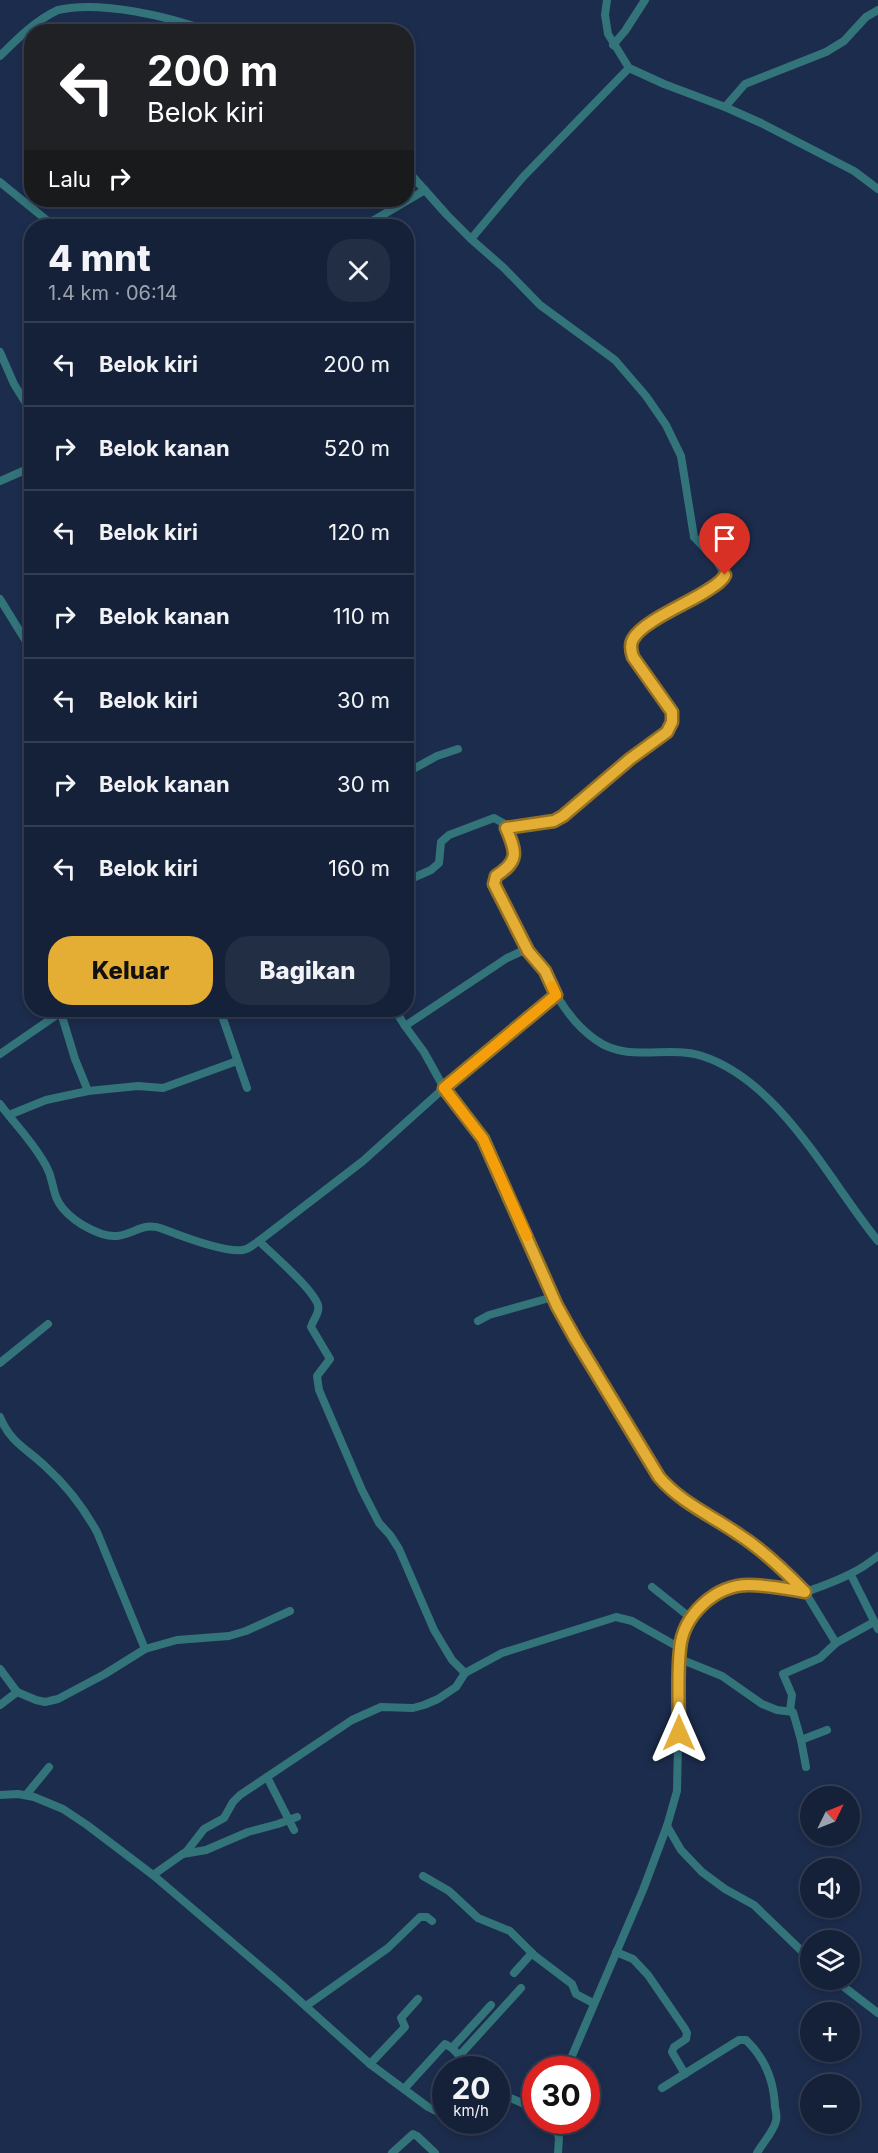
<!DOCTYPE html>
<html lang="id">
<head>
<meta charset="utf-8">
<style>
	:root { --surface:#152139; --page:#222e44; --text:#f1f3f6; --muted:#9da3ae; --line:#343e53; --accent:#e4ae35 }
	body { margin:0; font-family:Inter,sans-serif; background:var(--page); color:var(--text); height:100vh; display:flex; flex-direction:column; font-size:22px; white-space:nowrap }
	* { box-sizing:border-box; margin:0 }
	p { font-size:20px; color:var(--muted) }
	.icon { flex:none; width:33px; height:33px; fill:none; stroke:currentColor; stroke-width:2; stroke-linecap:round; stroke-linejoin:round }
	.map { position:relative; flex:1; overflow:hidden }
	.drawer { position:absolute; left:24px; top:219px; width:390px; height:798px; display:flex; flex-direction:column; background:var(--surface); border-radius:24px; box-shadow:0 3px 9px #0003,0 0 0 2px var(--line) }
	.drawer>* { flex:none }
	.banner { position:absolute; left:24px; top:24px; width:390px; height:183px; border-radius:24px; box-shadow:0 3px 9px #0003,0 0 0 2px var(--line); background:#202124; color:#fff; overflow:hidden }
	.needle { width:39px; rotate:47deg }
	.buttons { position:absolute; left:800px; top:1786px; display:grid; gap:12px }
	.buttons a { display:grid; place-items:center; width:60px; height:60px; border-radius:50%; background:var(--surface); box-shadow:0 3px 9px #0003,0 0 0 2px var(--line); font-size:30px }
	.speed { position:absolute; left:432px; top:2056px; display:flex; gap:12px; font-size:30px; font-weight:700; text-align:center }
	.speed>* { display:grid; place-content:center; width:78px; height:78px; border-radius:50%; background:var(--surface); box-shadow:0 3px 9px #0003,0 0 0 2px var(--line); line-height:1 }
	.speed small { font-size:15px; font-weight:400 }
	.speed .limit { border:9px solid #d22; background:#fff; color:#111 }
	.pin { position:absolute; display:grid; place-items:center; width:51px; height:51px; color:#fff; margin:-62px -26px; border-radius:50% 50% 50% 0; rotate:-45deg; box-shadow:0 0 6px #0007 }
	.pin .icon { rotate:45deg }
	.me { position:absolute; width:66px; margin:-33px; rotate:0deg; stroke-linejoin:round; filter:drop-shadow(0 0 4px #0008) }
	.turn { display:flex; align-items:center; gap:21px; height:126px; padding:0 24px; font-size:27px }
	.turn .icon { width:78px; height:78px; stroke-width:2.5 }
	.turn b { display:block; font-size:42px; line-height:51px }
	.then { display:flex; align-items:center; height:57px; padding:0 24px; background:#0003; gap:12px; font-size:22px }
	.round { display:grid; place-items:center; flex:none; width:63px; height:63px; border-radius:24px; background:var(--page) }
	.summary { display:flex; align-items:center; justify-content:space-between; height:102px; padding:0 24px }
	h1 { font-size:36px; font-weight:800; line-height:45px }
	.cta { display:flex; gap:12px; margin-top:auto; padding:12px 24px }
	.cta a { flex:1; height:69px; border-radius:24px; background:var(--accent); color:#111; font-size:24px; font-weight:800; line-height:69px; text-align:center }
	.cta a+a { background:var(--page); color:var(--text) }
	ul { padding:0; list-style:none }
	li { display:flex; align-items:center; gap:18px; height:84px; padding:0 24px; border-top:2px solid var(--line) }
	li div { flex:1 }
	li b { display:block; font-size:22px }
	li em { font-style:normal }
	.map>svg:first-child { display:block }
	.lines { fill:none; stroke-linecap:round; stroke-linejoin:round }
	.street { stroke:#327479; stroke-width:8 }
	.route-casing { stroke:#947122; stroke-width:15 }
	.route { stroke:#e4ae35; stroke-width:10 }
	.slow { stroke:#f59e0b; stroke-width:10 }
</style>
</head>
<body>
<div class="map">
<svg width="878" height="2153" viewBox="0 0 878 2153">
	<rect width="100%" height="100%" fill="#1c2c4c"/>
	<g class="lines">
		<!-- street -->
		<g class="street">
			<polyline points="607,0 605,15 608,34 629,68 664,84 725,107 745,84 826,52 844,41 866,17 878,10"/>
			<polyline points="613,45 625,31 645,0"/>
			<path d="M 0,56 C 17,39 36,20 58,10 C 102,0 170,17 212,32"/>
			<polyline points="725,107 761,123 854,171 878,189"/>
			<polyline points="406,169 447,215 471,239 523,177 629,68"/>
			<polyline points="0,182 54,226"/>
			<polyline points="364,226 425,190"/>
			<path d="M 471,239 L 504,268 L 540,305 L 615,360 L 646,396 L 666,425 L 681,456 L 694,537 L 716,560 L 725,575 L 723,580 L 701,595 L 643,628 L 633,639 L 632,652 L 633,657 L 672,712 L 671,727 L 661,737 L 637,753 L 563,816 L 554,821 L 506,828 C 518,853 518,861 496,876 L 494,884 L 528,951"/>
			<polyline points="0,352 14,384 32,413"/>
			<polyline points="0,481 32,467"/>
			<polyline points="0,599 32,651"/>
			<polyline points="406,773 437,756 458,749"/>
			<polyline points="406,881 431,870 439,863 441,842 449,835 494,818 503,823 506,828"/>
			<polyline points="556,995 444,1088 483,1139 557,1306 576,1340 655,1472 670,1489 758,1547 791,1577 805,1592 836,1643"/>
			<polyline points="220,1010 247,1088"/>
			<path d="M 395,1010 L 405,1026 L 507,958 L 520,952 L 528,951 C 544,963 547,981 557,996 C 567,1013 580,1029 596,1040 C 627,1063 668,1045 702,1056 C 780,1081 829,1181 878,1241"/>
			<polyline points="61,1013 75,1059 88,1091 138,1086 163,1088 237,1061"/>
			<polyline points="0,1054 64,1010"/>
			<path d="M 0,1104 C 14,1123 30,1139 42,1159 C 52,1174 51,1182 56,1197 C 63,1215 85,1228 102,1234 C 129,1243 139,1219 163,1229 C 181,1236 225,1253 243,1250 C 249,1249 254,1244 259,1241 L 363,1161 L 444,1088 L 424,1052 L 405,1026"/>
			<polyline points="9,1115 46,1100 88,1091"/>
			<path d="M 259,1241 C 273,1255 312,1288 318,1305 C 320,1313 313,1320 311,1327 L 330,1359 L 317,1376 L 319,1390 L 362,1490 L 379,1523 L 390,1535 L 399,1549 L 434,1630 L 452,1660 L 465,1673 L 502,1653 L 616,1617 L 632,1621 L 680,1648"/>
			<polyline points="478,1321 489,1315 553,1297"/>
			<polyline points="0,1363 48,1324"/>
			<path d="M 0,1417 C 11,1444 28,1449 47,1468 C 68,1487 83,1507 97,1532 L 145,1649"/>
			<polyline points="851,1575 878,1629"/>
			<polyline points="652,1587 692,1619"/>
			<polyline points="680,1659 722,1676 762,1704 777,1710 793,1712 801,1740 827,1730"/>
			<polyline points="0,1669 17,1692 0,1705"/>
			<polyline points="17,1692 36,1700 45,1702 58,1699 105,1674 145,1649 177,1640 229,1636 246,1631 290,1611"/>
			<polyline points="790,1711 792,1695 783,1674 820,1658 836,1643 874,1622"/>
			<polyline points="801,1740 806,1767"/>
			<polyline points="267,1777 294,1830"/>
			<polyline points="0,1795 18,1794 34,1797 63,1809 87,1825 153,1875 282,1985 370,2064 428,2107 436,2111 446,2112"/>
			<polyline points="26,1795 49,1767"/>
			<polyline points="667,1826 681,1850 702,1872 725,1889 754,1905 810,1959"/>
			<polyline points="183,1854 206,1850 248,1832 278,1824 297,1817"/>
			<polyline points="153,1875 187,1851 204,1829 224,1818 233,1802 240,1795 352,1720 381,1707 413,1708 424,1705 438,1699 456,1687 465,1673"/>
			<polyline points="423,1876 449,1891 478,1918 510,1931 535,1956 572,1984 576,1994 593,2003"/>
			<polyline points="616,1952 633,1959 648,1975 685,2029 687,2033 686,2039 674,2047 672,2052 685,2074"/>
			<polyline points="514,1973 532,1953"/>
			<polyline points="835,1980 878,2013"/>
			<polyline points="306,2006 388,1948 420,1917 427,1917 432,1921"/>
			<polyline points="452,2048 491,2005"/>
			<polyline points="459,2056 521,1988"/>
			<polyline points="370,2064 405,2027 401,2018 418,1999"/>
			<path d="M 566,2070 L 643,1890 L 667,1826 L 677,1791 L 680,1648 C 690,1608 720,1581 763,1586 C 776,1587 791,1593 804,1592 C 808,1592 813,1589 817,1588 C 841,1579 858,1572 878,1556"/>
			<path d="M 662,2088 L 739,2040 L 746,2040 C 765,2058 774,2082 775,2107 C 776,2111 777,2117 776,2121 C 774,2131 762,2144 757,2153"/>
			<polyline points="404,2089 445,2044 452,2048 473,2070"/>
			<polyline points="496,2096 508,2097 536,2109"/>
			<polyline points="553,2121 559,2138 558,2153"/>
			<polyline points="392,2153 413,2134 417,2136 435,2153"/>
		</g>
	</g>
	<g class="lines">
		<!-- route casing -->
		<g class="route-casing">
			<path id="route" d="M 679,1733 C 679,1705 677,1676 680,1649 C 683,1615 715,1585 749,1585 C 768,1585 787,1589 805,1592 C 785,1571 763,1550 738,1534 C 712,1516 680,1502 659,1477 L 576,1340 L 557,1306 L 483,1139 L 444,1088 L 556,995 L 545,971 L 528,951 L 494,884 L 496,876 C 519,861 517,853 506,828 L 554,821 L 563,816 L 630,759 L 667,732 L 672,722 L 672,712 L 633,657 C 631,651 630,644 633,639 C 643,621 689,603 708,590 C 714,586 722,582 725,575"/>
		</g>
		<!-- route -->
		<use href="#route" class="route"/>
		<!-- slow -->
		<polyline class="slow" points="527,1236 483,1139 444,1088 556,995 552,986"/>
	</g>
</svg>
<div class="buttons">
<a><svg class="needle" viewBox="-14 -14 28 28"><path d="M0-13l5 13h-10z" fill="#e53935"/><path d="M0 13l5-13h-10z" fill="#9da3ae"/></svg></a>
<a><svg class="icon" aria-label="sound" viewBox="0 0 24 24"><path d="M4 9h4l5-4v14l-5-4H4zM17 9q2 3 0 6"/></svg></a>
<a><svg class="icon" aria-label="layers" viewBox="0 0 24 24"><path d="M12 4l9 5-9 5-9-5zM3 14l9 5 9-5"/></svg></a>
<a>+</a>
<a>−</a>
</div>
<div class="speed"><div>20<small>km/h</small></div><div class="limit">30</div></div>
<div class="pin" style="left:725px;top:575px;background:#d93025"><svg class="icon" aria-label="arrive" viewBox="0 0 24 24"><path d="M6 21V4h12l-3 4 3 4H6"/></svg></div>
<svg class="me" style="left:679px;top:1733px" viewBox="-20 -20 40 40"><path d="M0-17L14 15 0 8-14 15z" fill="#e4ae35" stroke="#fff" stroke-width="4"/></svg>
<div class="banner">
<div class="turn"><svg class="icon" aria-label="left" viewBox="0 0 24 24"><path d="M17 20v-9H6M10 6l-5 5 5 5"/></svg><div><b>200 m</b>Belok kiri</div></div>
<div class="then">Lalu<svg class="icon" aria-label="right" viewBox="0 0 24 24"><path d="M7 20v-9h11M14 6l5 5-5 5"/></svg></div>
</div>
<section class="drawer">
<div class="summary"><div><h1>4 mnt</h1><p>1.4 km · 06:14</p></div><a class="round"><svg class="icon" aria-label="close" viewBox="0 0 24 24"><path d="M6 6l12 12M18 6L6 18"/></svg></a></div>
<ul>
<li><svg class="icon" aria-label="left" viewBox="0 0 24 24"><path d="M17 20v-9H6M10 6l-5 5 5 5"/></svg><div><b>Belok kiri</b></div><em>200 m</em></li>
<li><svg class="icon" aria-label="right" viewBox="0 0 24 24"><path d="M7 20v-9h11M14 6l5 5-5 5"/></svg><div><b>Belok kanan</b></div><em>520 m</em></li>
<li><svg class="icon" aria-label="left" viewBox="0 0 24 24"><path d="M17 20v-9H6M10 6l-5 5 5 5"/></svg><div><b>Belok kiri</b></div><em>120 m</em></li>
<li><svg class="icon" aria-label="right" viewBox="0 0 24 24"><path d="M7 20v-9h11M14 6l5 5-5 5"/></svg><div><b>Belok kanan</b></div><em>110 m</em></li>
<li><svg class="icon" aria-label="left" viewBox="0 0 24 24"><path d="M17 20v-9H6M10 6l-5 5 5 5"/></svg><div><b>Belok kiri</b></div><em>30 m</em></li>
<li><svg class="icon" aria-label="right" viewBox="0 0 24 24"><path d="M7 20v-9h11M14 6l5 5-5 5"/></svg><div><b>Belok kanan</b></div><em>30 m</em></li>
<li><svg class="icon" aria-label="left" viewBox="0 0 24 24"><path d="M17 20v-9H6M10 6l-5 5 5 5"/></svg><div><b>Belok kiri</b></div><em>160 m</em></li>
</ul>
<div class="cta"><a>Keluar</a><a>Bagikan</a></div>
</section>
</div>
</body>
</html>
